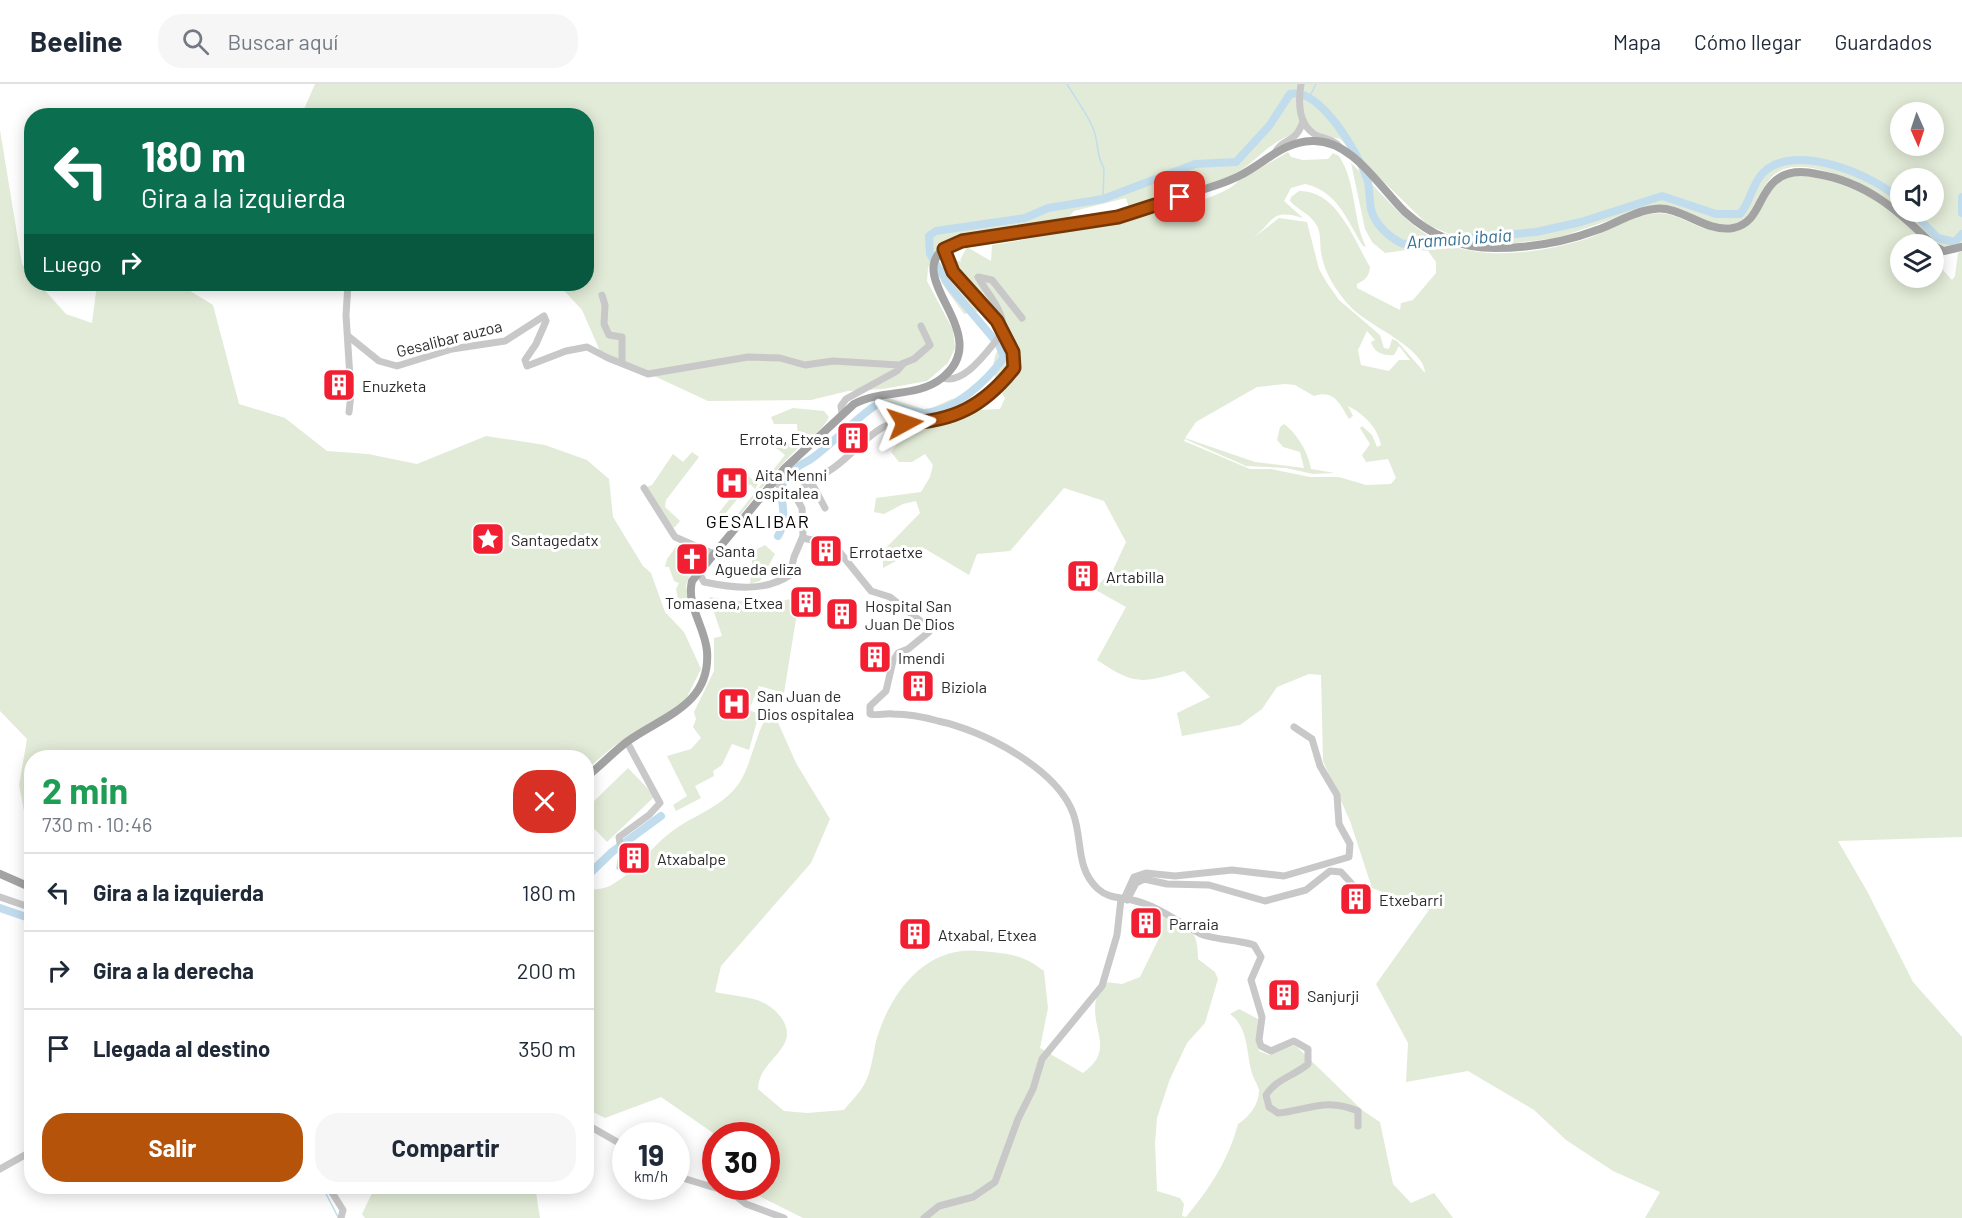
<!DOCTYPE html>
<html lang="es">
<head>
<meta charset="utf-8">
<style>
	:root { --surface:#fff; --page:#f6f6f7; --text:#1f2937; --muted:#747a83; --line:#e0e1e3; --accent:#b45309 }
	body { margin:0; font-family:Barlow,sans-serif; background:var(--page); color:var(--text); height:100vh; display:flex; flex-direction:column; font-size:22px; white-space:nowrap }
	* { box-sizing:border-box; margin:0 }
	p { font-size:20px; color:var(--muted) }
	.icon { flex:none; width:33px; height:33px; fill:none; stroke:currentColor; stroke-width:2; stroke-linecap:round; stroke-linejoin:round }
	.map { position:relative; flex:1; overflow:hidden }
	.drawer { position:absolute; left:24px; top:666px; width:570px; height:444px; display:flex; flex-direction:column; background:var(--surface); border-radius:24px; box-shadow:0 3px 15px #0003 }
	.drawer>* { flex:none }
	.banner { position:absolute; left:24px; top:24px; width:570px; height:183px; border-radius:24px; box-shadow:0 3px 15px #0003; background:#0b6e4f; color:#fff; overflow:hidden }
	.needle { width:39px; rotate:177deg }
	.tools { position:absolute; left:1890px; top:18px; display:grid; gap:12px }
	.tools a { display:grid; place-items:center; width:54px; height:54px; border-radius:50%; background:var(--surface); box-shadow:0 3px 15px #0003; font-size:30px }
	.speed { position:absolute; left:612px; top:1038px; display:flex; gap:12px; font-size:30px; font-weight:700; text-align:center }
	.speed>* { display:grid; place-content:center; width:78px; height:78px; border-radius:50%; background:var(--surface); box-shadow:0 3px 15px #0003; line-height:1 }
	.speed small { font-size:15px; font-weight:400 }
	.speed .limit { border:9px solid #d22; background:#fff; color:#111 }
	.pin { position:absolute; display:grid; place-items:center; width:51px; height:51px; color:#fff; margin:-26px; border-radius:12px; box-shadow:0 3px 9px #0006 }
	.me { position:absolute; width:66px; margin:-33px; rotate:85deg; stroke-linejoin:round; filter:drop-shadow(0 0 4px #0008) }
	.turn { display:flex; align-items:center; gap:21px; height:126px; padding:0 18px; font-size:27px }
	.turn .icon { width:78px; height:78px; stroke-width:2.5 }
	.turn b { display:block; font-size:42px; line-height:51px }
	.then { display:flex; align-items:center; height:57px; padding:0 18px; background:#0003; gap:12px; font-size:22px }
	.round { display:grid; place-items:center; flex:none; width:63px; height:63px; border-radius:24px; background:var(--page) }
	.overview { display:flex; align-items:center; justify-content:space-between; height:102px; padding:0 18px }
	h1 { font-size:36px; font-weight:700; line-height:45px; color:#1e9e55 }
	.action { display:flex; gap:12px; margin-top:auto; padding:12px 18px }
	.action a { flex:1; height:69px; border-radius:24px; background:var(--accent); color:#fff; font-size:24px; font-weight:700; line-height:69px; text-align:center }
	.action a+a { background:var(--page); color:var(--text) }
	ul { padding:0; list-style:none }
	li { display:flex; align-items:center; gap:18px; height:78px; padding:0 18px; border-top:2px solid var(--line) }
	li div { flex:1 }
	li b { display:block; font-size:22px }
	li em { font-style:normal }
	header { display:flex; align-items:center; gap:36px; box-sizing:border-box; height:84px; padding:0 30px; background:var(--surface); border-bottom:2px solid var(--line) }
	header strong { font-size:28px }
	nav { display:flex; gap:33px; margin-inline-start:auto; font-size:21px }
	.search { width:420px; height:54px; background:var(--page); display:flex; align-items:center; gap:15px; box-sizing:border-box; padding:0 21px; border-radius:24px; color:var(--muted); font-size:22px }
	.map>svg:first-child { display:block }
	.green { fill:#e2ebd7; fill-rule:evenodd }
	.lines { fill:none; stroke-linecap:round; stroke-linejoin:round }
	.stream { stroke:#c1dded; stroke-width:1.5 }
	.river { stroke:#c1dded; stroke-width:8 }
	.minor { stroke:#c8c8c8; stroke-width:7 }
	.major { stroke:#a3a3a3; stroke-width:8 }
	.route-casing { stroke:#753606; stroke-width:15 }
	.route { stroke:#b45309; stroke-width:10 }
	.labels { text-anchor:middle; dominant-baseline:central; stroke-width:6; stroke-linejoin:round; paint-order:stroke }
	.street-label { font-size:16px; fill:#2b2b2b; stroke:#fff }
	.poi-label { font-size:16px; fill:#2b2b2b; stroke:#fff; text-anchor:start }
	.water-label { font-size:18px; font-style:italic; fill:#347093; stroke:#fff }
	.neighbourhood-label { font-size:18px; letter-spacing:1.5px; fill:#000; stroke:#fff }
</style>
</head>
<body>
<header>
<strong>Beeline</strong>
<div class="search"><svg class="icon" aria-label="search" viewBox="0 0 24 24"><circle cx="10" cy="10" r="6"/><path d="M15 15l6 6"/></svg>Buscar aquí</div>
<nav><a>Mapa</a><a>Cómo llegar</a><a>Guardados</a></nav>
</header>
<div class="map">
<svg width="1962" height="1134" viewBox="0 0 1962 1134">
	<rect width="100%" height="100%" fill="#fff"/>
	<!-- green -->
	<g class="green">
		<path d="M 315,0 L 1962,0 L 1962,160 C 1937,172 1921,143 1905,128 L 1934,128 L 1934,94 L 1900,94 L 1900,124 C 1874,107 1797,61 1770,95 C 1758,109 1754,136 1733,140 C 1709,144 1681,120 1654,121 L 1557,154 L 1508,160 L 1469,158 L 1428,141 L 1340,55 L 1323,51 L 1300,37 L 1296,49 C 1268,59 1262,72 1241,86 C 1218,102 1159,114 1129,124 L 1126,114 L 1074,127 L 1068,134 L 969,151 L 945,158 L 936,167 L 928,184 L 927,197 L 953,246 L 955,264 L 948,279 L 927,297 L 883,305 L 848,307 L 811,316 L 708,317 L 600,267 L 582,226 L 558,200 L 586,200 L 586,32 L 301,32 ZM 1900,28 L 1934,28 L 1934,62 L 1900,62 Z"/>
		<polygon points="0,46 22,180 31,191 32,200 39,200 66,230 92,239 97,200 179,200 213,221 239,320 285,334 327,367 368,370 417,380 486,352 545,361 587,376 609,395 613,433 643,482 651,489 665,528 684,548 701,585 684,619 614,662 587,685 586,674 32,674 31,739 26,737 19,701 27,655 0,627"/>
		<path d="M 1288,68 L 1291,73 L 1303,76 L 1328,75 L 1333,69 L 1339,72 C 1357,100 1352,134 1366,163 L 1363,162 C 1347,137 1338,107 1305,100 L 1291,104 L 1284,117 L 1303,134 C 1270,124 1275,137 1252,155 L 1279,134 L 1307,138 L 1319,185 L 1327,199 L 1339,216 L 1380,251 L 1384,264 L 1389,265 L 1392,255 L 1397,257 L 1425,289 C 1425,265 1372,243 1355,227 C 1341,214 1326,193 1322,173 C 1319,163 1322,151 1317,142 C 1310,129 1299,127 1290,117 L 1291,113 L 1299,107 C 1337,106 1354,156 1370,183 C 1369,193 1365,196 1357,200 L 1357,204 L 1400,226 L 1401,219 L 1413,216 L 1436,189 L 1436,178 L 1428,167 L 1414,165 L 1385,169 L 1372,158 L 1365,145 L 1351,79 C 1372,99 1390,121 1412,140 C 1461,181 1529,172 1586,155 C 1607,148 1628,134 1650,130 C 1674,125 1692,143 1715,147 C 1726,148 1743,139 1754,136 C 1763,122 1769,104 1783,95 C 1809,81 1870,108 1891,125 C 1904,136 1915,149 1927,160 L 1900,160 L 1900,194 L 1934,194 L 1934,165 L 1944,171 L 1943,186 L 1952,196 L 1955,192 L 1958,169 L 1962,167 L 1962,753 L 1838,757 L 1867,807 L 1913,898 L 1962,953 L 1962,1134 L 1645,1134 L 1660,1108 L 1613,1087 L 1566,1056 L 1534,1026 L 1468,987 L 1406,998 L 1408,959 L 1376,900 L 1429,826 L 1372,804 L 1350,737 L 1323,677 L 1321,591 L 1309,590 L 1277,603 L 1262,625 L 1240,641 L 1182,652 L 1177,629 L 1210,613 L 1184,587 C 1141,599 1136,602 1097,576 L 1126,523 L 1094,505 L 1113,486 L 1126,458 L 1104,417 L 1064,404 L 1010,467 L 977,470 L 969,491 L 922,463 L 883,484 L 883,467 L 920,429 L 916,417 L 903,420 L 884,430 L 874,428 L 876,414 L 921,408 L 930,393 L 933,381 L 925,370 L 912,378 L 899,378 L 891,368 L 905,350 L 893,329 L 873,317 L 888,314 L 927,326 L 952,315 L 975,326 L 1000,325 L 1005,314 C 989,289 989,273 1009,250 L 992,225 L 964,230 L 941,198 L 942,184 L 955,176 L 962,178 L 960,176 L 967,163 L 991,177 L 992,161 C 1034,154 1218,125 1238,97 ZM 1367,247 L 1375,256 L 1371,258 C 1374,269 1384,272 1394,271 L 1399,262 L 1410,276 L 1399,276 L 1389,287 L 1361,281 L 1358,266 ZM 1285,300 L 1295,301 L 1314,312 C 1334,305 1340,320 1349,335 L 1353,332 L 1348,322 C 1363,329 1378,344 1381,361 L 1377,363 L 1372,351 L 1362,342 L 1360,344 L 1370,360 L 1362,371 L 1366,378 L 1388,375 L 1396,394 L 1391,400 L 1366,401 L 1339,393 L 1310,393 L 1271,385 L 1250,385 L 1184,357 L 1185,355 L 1246,382 L 1286,384 L 1313,390 L 1335,389 L 1311,385 C 1309,370 1297,349 1284,340 L 1280,343 L 1277,356 L 1283,363 L 1300,368 L 1304,384 L 1255,378 L 1185,354 L 1196,338 L 1257,303 Z"/>
		<path d="M 793,324 L 824,327 L 829,333 C 823,347 806,356 795,367 C 772,390 751,417 731,443 L 717,431 L 748,392 L 758,400 L 755,405 L 750,400 L 725,430 L 733,436 L 785,371 L 771,360 L 798,359 L 797,340 L 774,340 L 771,333 Z"/>
		<polygon points="692,368 699,373 666,416 665,423 680,437 675,443 671,444 647,403 652,401 673,370 683,378"/>
		<polygon points="678,460 681,462 678,473 680,479 693,483 686,501 689,520 686,521 683,518 679,520 676,505 679,499 674,497 669,483 665,483 667,475"/>
		<polygon points="765,461 775,470 760,497 750,500 753,467"/>
		<polygon points="709,513 773,521 789,515 797,529 784,609 759,602 749,626 759,630 749,666 732,660 722,681 713,687 714,692 695,702 701,714 676,727 673,721 687,712 667,672 691,665 701,654 693,643 696,635 694,628 714,587 714,554 722,552"/>
		<path d="M 772,625 L 796,679 L 830,735 L 811,779 L 721,882 L 715,908 C 731,912 752,912 766,920 C 780,928 794,946 783,962 C 773,978 759,985 758,1005 L 784,1027 L 807,1029 L 844,1026 C 850,1018 859,1010 864,1001 C 871,989 873,971 876,957 C 890,909 925,861 980,867 C 1008,870 1021,869 1044,887 L 1048,924 L 1040,964 L 1083,989 C 1116,965 1090,947 1096,915 C 1098,910 1102,903 1105,898 L 1122,900 L 1140,893 L 1162,848 L 1163,829 C 1188,845 1198,842 1198,875 L 1215,888 L 1218,895 L 1205,939 L 1187,959 L 1170,995 L 1157,1034 L 1155,1059 L 1157,1107 L 1180,1114 L 1184,1120 L 1182,1132 L 1186,1133 C 1210,1104 1228,1077 1238,1040 C 1249,1033 1259,1021 1259,1006 C 1258,1001 1253,994 1252,989 C 1246,969 1249,944 1230,930 L 1239,925 L 1258,935 L 1257,959 L 1259,967 L 1269,971 L 1295,961 L 1362,1026 L 1380,1038 L 1393,1100 L 1411,1119 L 1434,1109 L 1453,1134 L 803,1134 L 759,1112 L 752,1103 L 766,1102 L 766,1052 L 716,1051 L 661,1013 L 605,1034 L 587,1025 L 586,807 C 595,805 606,805 613,800 C 636,787 650,764 671,748 C 693,731 726,722 741,696 C 753,676 757,642 772,625 Z"/>
		<polygon points="628,684 655,712 607,758 587,737 587,724"/>
		<polygon points="535,1102 540,1134 365,1134 362,1130 375,1103"/>
	</g>
	<g class="lines">
		<!-- stream -->
		<g class="stream">
			<path d="M 1067,0 C 1076,15 1086,28 1093,44 C 1099,58 1096,73 1104,84 L 1103,115"/>
			<polyline points="1309,14 1316,0"/>
			<polyline points="1959,152 1962,152"/>
			<polyline points="322,1102 338,1133"/>
		</g>
		<!-- river -->
		<g class="river">
			<polyline points="1962,113 1962,129"/>
			<polyline points="1912,128 1938,154 1955,158 1962,150"/>
			<path d="M 778,452 C 790,432 778,419 783,398 C 786,387 801,381 811,375 C 835,358 854,335 879,319 C 893,321 912,330 925,329 C 956,326 987,297 1004,273 L 999,261 L 950,203 L 930,170 L 929,152 L 936,147 L 1025,134 L 1048,124 L 1103,115 L 1195,80 L 1236,78 L 1269,42 L 1290,10 C 1320,3 1359,70 1367,95 C 1371,106 1368,121 1373,131 C 1379,144 1391,154 1403,160 L 1536,148 L 1581,138 L 1662,112 L 1716,130 L 1740,130 C 1751,118 1751,101 1763,89 C 1793,57 1875,91 1900,116"/>
			<polyline points="586,793 612,768 661,732"/>
			<polyline points="0,824 32,835"/>
		</g>
		<!-- minor -->
		<g class="minor">
			<path d="M 1301,0 C 1298,19 1298,43 1318,52 C 1327,55 1334,56 1340,63"/>
			<polyline points="68,29 71,32"/>
			<path d="M 1276,67 C 1283,54 1296,60 1303,37"/>
			<polyline points="348,200 346,231 351,310 349,328"/>
			<polyline points="602,211 605,221 604,240 609,251 622,253 622,278"/>
			<polyline points="348,252 379,277 397,282 452,265 505,257 544,232 546,237 536,260 525,276 527,282 566,267 587,263 608,274 648,290 748,273 780,274 805,281 833,277 899,281 914,275 930,261 921,242"/>
			<path d="M 942,294 C 965,301 987,267 1000,252 C 1003,229 964,206 953,187 C 949,180 947,172 944,165"/>
			<polyline points="842,329 841,322 846,315 897,287 903,280"/>
			<polyline points="807,398 814,403 825,424"/>
			<polyline points="644,404 675,453 714,470"/>
			<path d="M 797,414 L 809,395 C 837,390 856,360 880,345 C 892,337 911,339 925,338 C 963,334 991,313 1013,284 L 1013,268 L 1001,246 L 1004,246 C 1002,223 988,211 978,193 L 992,196 L 1022,234"/>
			<path d="M 803,454 L 834,461 L 871,507 L 890,513 L 928,543 L 929,548 L 908,565 L 898,569 L 893,577 L 886,607 L 870,622 L 870,630 C 878,632 885,629 893,630 C 907,630 924,633 938,637 C 982,646 1056,684 1073,729 C 1083,755 1075,784 1098,805 C 1108,814 1119,813 1132,816 C 1159,822 1177,838 1201,850 C 1210,855 1239,856 1254,861 L 1261,873 L 1251,896 L 1262,933 L 1259,956 L 1261,962 L 1271,967 L 1294,957 L 1308,965 L 1308,980 C 1294,992 1276,995 1266,1011 L 1269,1023 L 1278,1029 C 1309,1026 1326,1013 1358,1027 L 1358,1042"/>
			<path d="M 698,487 L 704,498 C 733,504 765,508 790,491 L 794,473 L 803,452 L 802,424 L 795,412 L 773,397"/>
			<polyline points="620,783 622,769 619,753 649,731 660,719 627,658"/>
			<polyline points="0,813 32,824"/>
			<polyline points="1124,815 1134,793 1146,789 1175,792 1232,786 1284,792 1349,773 1350,760 1339,740 1337,711 1320,682 1312,655 1294,643"/>
			<polyline points="1127,816 1136,799 1144,795 1167,800 1209,801 1265,817 1306,806 1330,787 1341,788 1352,800"/>
			<polyline points="586,1040 626,1063"/>
			<polyline points="0,1085 32,1067"/>
			<polyline points="676,1092 732,1109 746,1120 784,1134"/>
			<polyline points="328,1102 343,1126 341,1134"/>
			<polyline points="924,1134 939,1122 973,1113 995,1098 1018,1035 1033,1005 1042,975 1102,902 1117,851 1121,815"/>
		</g>
		<!-- major -->
		<g class="major">
			<polyline points="1934,162 1944,167 1962,163"/>
			<path d="M 586,693 C 601,682 613,668 628,657 C 663,632 711,621 707,567 C 705,543 686,521 692,497 L 784,385 L 854,320 C 882,305 917,314 942,294 C 999,249 894,190 951,160 C 978,151 1010,151 1038,147 C 1089,139 1133,129 1182,112 C 1201,106 1221,101 1239,92 C 1265,79 1282,58 1312,57 C 1352,55 1380,104 1405,128 C 1430,151 1461,164 1495,164 C 1529,164 1565,158 1597,146 C 1615,140 1634,127 1654,125 C 1681,121 1705,149 1733,144 C 1759,139 1758,111 1775,97 C 1787,86 1803,87 1817,90 C 1866,98 1898,126 1932,160"/>
			<polyline points="0,790 32,804"/>
		</g>
	</g>
	<g class="lines">
		<!-- route casing -->
		<g class="route-casing">
			<path id="route" d="M 905,339 C 953,338 984,322 1014,284 L 1013,268 L 997,237 L 953,188 L 944,165 L 962,157 L 1118,133 L 1180,113"/>
		</g>
		<!-- route -->
		<use href="#route" class="route"/>
	</g>
	<!-- icons -->
	<defs>
		<g id="building-square" transform="scale(1.725)"><rect x="-9" y="-9" width="18" height="18" rx="4" fill="#f21e31" stroke="#fff"/><path d="M-4-6H4V6H1V3H-1V6H-4ZM-2.5-4.3h1.7v1.8h-1.7ZM.8-4.3h1.7v1.8H.8ZM-2.5-1h1.7V.8h-1.7ZM.8-1h1.7V.8H.8Z" fill="#fff"/></g>
		<g id="hospital-square" transform="scale(1.725)"><rect x="-9" y="-9" width="18" height="18" rx="4" fill="#f21e31" stroke="#fff"/><path d="M-5-5h3v3.5h4V-5h3V5h-3V1.5h-4V5h-3Z" fill="#fff"/></g>
		<g id="sight-square" transform="scale(1.725)"><rect x="-9" y="-9" width="18" height="18" rx="4" fill="#f21e31" stroke="#fff"/><path d="M0-6L1.8-2.2L6-1.7L2.9 1.2L3.7 5.4L0 3.3L-3.7 5.4L-2.9 1.2L-6-1.7L-1.8-2.2Z" fill="#fff"/></g>
		<g id="church-square" transform="scale(1.725)"><rect x="-9" y="-9" width="18" height="18" rx="4" fill="#f21e31" stroke="#fff"/><path d="M-1.2-6h2.4v3.5h3.3v2.4h-3.3V6h-2.4V-.1h-3.3v-2.4h3.3Z" fill="#fff"/></g>
	</defs>
	<g fill-rule="evenodd">
		<use href="#building-square" x="339" y="301"/>
		<use href="#building-square" x="853" y="354"/>
		<use href="#hospital-square" x="732" y="399"/>
		<use href="#sight-square" x="488" y="455"/>
		<use href="#building-square" x="826" y="467"/>
		<use href="#church-square" x="692" y="475"/>
		<use href="#building-square" x="1083" y="492"/>
		<use href="#building-square" x="806" y="518"/>
		<use href="#building-square" x="842" y="530"/>
		<use href="#building-square" x="875" y="573"/>
		<use href="#building-square" x="918" y="602"/>
		<use href="#hospital-square" x="734" y="620"/>
		<use href="#building-square" x="634" y="774"/>
		<use href="#building-square" x="1356" y="815"/>
		<use href="#building-square" x="1146" y="839"/>
		<use href="#building-square" x="915" y="850"/>
		<use href="#building-square" x="1284" y="911"/>
	</g>
	<g class="labels">
		<!-- street labels -->
		<g class="street-label">
			<text transform="translate(449 254) rotate(-14)">Gesalibar auzoa</text>
		</g>
		<!-- poi labels -->
		<g class="poi-label">
			<text x="362" y="301">Enuzketa</text>
			<text x="830" y="354" text-anchor="end">Errota, Etxea</text>
			<text x="755" y="390">Aita Menni<tspan x="755" dy="18">ospitalea</tspan></text>
			<text x="511" y="455">Santagedatx</text>
			<text x="715" y="466">Santa<tspan x="715" dy="18">Agueda eliza</tspan></text>
			<text x="849" y="467">Errotaetxe</text>
			<text x="1106" y="492">Artabilla</text>
			<text x="783" y="518" text-anchor="end">Tomasena, Etxea</text>
			<text x="865" y="521">Hospital San<tspan x="865" dy="18">Juan De Dios</tspan></text>
			<text x="898" y="573">Imendi</text>
			<text x="941" y="602">Biziola</text>
			<text x="757" y="611">San Juan de<tspan x="757" dy="18">Dios ospitalea</tspan></text>
			<text x="657" y="774">Atxabalpe</text>
			<text x="1379" y="815">Etxebarri</text>
			<text x="1169" y="839">Parraia</text>
			<text x="938" y="850">Atxabal, Etxea</text>
			<text x="1307" y="911">Sanjurji</text>
		</g>
		<!-- water labels -->
		<g class="water-label">
			<text transform="translate(1459 154) rotate(-4)">Aramaio ibaia</text>
		</g>
		<!-- neighbourhood labels -->
		<g class="neighbourhood-label">
			<text x="758" y="437">GESALIBAR</text>
		</g>
	</g>
</svg>
<div class="tools">
<a><svg class="needle" viewBox="-14 -14 28 28"><path d="M0-13l5 13h-10z" fill="#e53935"/><path d="M0 13l5-13h-10z" fill="#747a83"/></svg></a>
<a><svg class="icon" aria-label="sound" viewBox="0 0 24 24"><path d="M4 9h4l5-4v14l-5-4H4zM17 9q2 3 0 6"/></svg></a>
<a><svg class="icon" aria-label="layers" viewBox="0 0 24 24"><path d="M12 4l9 5-9 5-9-5zM3 14l9 5 9-5"/></svg></a>
</div>
<div class="speed"><div>19<small>km/h</small></div><div class="limit">30</div></div>
<div class="pin" style="left:1180px;top:113px;background:#d93025"><svg class="icon" aria-label="arrive" viewBox="0 0 24 24"><path d="M6 21V4h12l-3 4 3 4H6"/></svg></div>
<svg class="me" style="left:905px;top:339px" viewBox="-20 -20 40 40"><path d="M0-17L14 15 0 8-14 15z" fill="#b45309" stroke="#fff" stroke-width="4"/></svg>
<div class="banner">
<div class="turn"><svg class="icon" aria-label="left" viewBox="0 0 24 24"><path d="M17 20v-9H6M10 6l-5 5 5 5"/></svg><div><b>180 m</b>Gira a la izquierda</div></div>
<div class="then">Luego<svg class="icon" aria-label="right" viewBox="0 0 24 24"><path d="M7 20v-9h11M14 6l5 5-5 5"/></svg></div>
</div>
<section class="drawer">
<div class="overview"><div><h1>2 min</h1><p>730 m · 10:46</p></div><a class="round" style="background:#d93025;color:#fff"><svg class="icon" aria-label="close" viewBox="0 0 24 24"><path d="M6 6l12 12M18 6L6 18"/></svg></a></div>
<ul>
<li><svg class="icon" aria-label="left" viewBox="0 0 24 24"><path d="M17 20v-9H6M10 6l-5 5 5 5"/></svg><div><b>Gira a la izquierda</b></div><em>180 m</em></li>
<li><svg class="icon" aria-label="right" viewBox="0 0 24 24"><path d="M7 20v-9h11M14 6l5 5-5 5"/></svg><div><b>Gira a la derecha</b></div><em>200 m</em></li>
<li><svg class="icon" aria-label="arrive" viewBox="0 0 24 24"><path d="M6 21V4h12l-3 4 3 4H6"/></svg><div><b>Llegada al destino</b></div><em>350 m</em></li>
</ul>
<div class="action"><a>Salir</a><a>Compartir</a></div>
</section>
</div>
</body>
</html>
